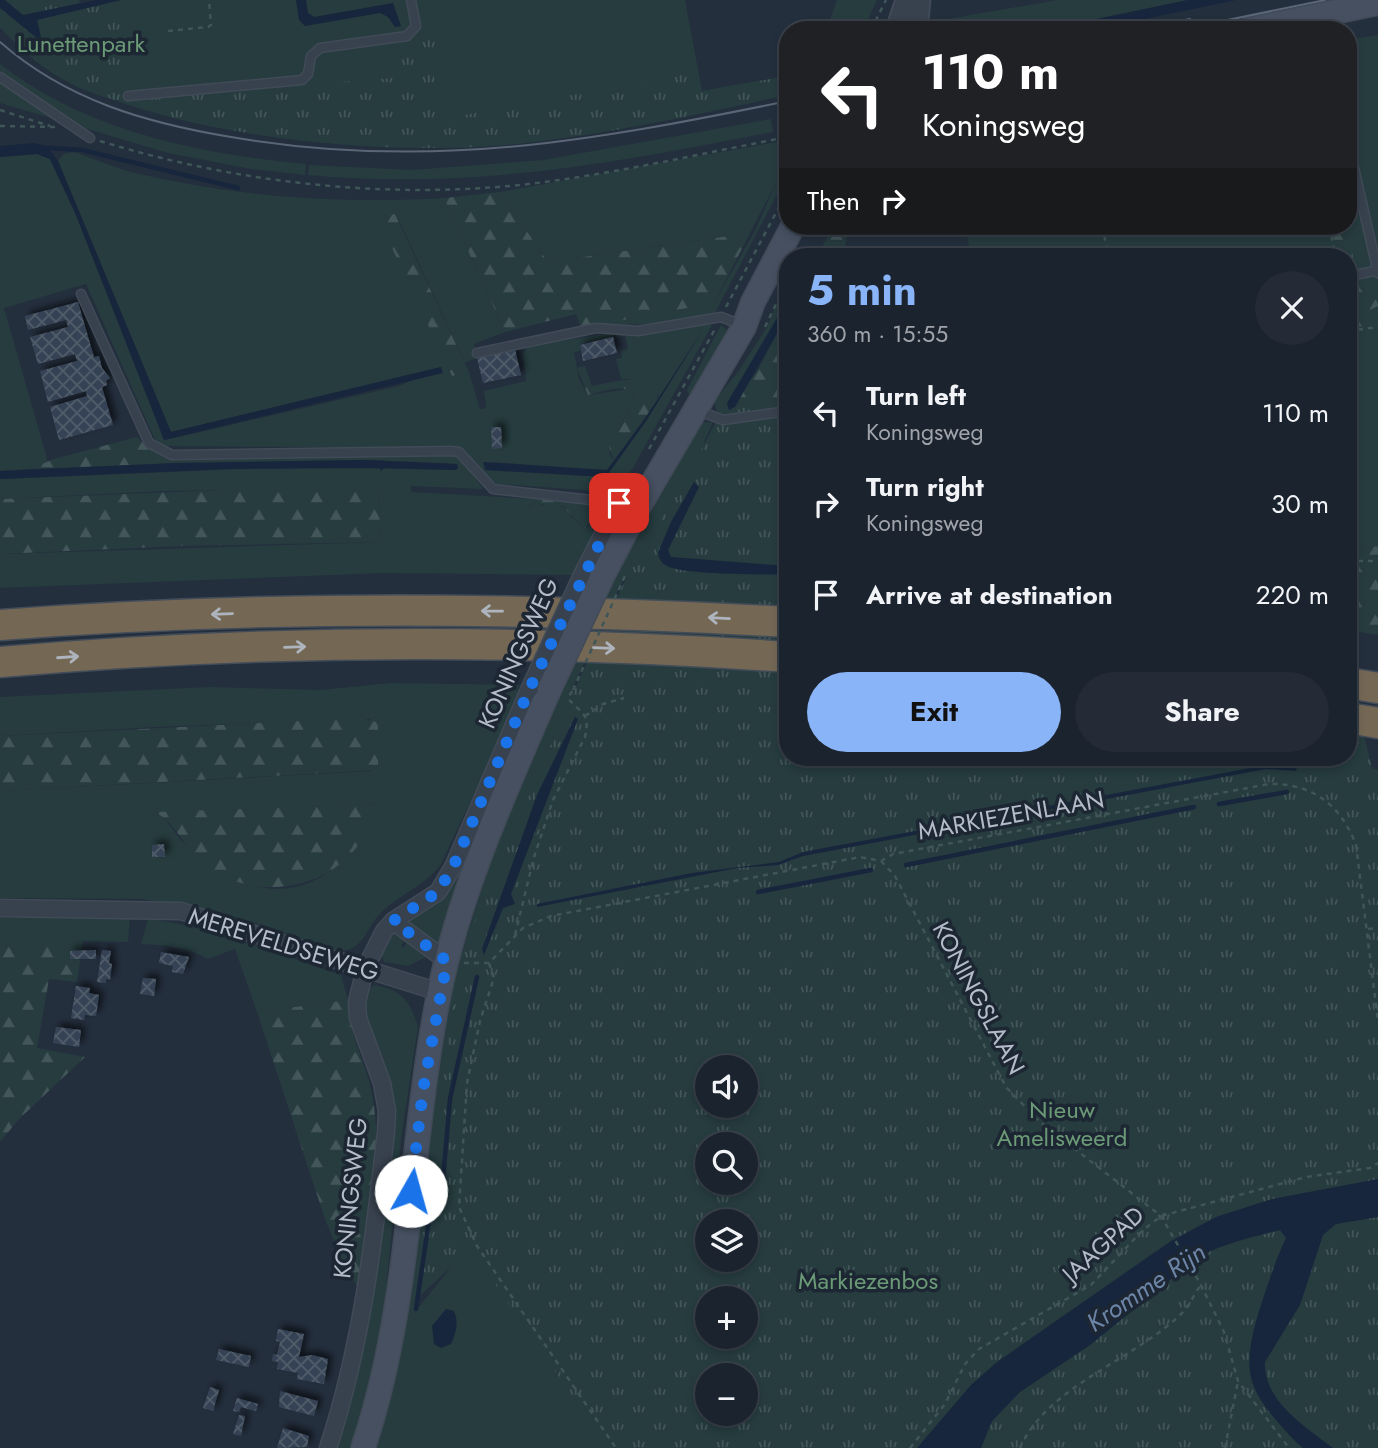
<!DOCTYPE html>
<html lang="en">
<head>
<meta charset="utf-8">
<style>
	:root { --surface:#1b232e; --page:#242b36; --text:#f1f3f6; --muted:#a0a4aa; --line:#39404a; --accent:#8ab4f8 }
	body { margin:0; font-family:Jost,sans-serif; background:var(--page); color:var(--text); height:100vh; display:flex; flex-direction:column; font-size:26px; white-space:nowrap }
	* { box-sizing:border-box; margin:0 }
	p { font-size:23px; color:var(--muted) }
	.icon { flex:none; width:38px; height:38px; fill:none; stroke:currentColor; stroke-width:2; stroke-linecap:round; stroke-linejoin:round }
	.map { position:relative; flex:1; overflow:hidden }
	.panel { position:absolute; left:779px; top:248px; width:578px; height:518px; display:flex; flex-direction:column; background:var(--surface); border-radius:28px; box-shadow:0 4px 10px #0003,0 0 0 2px var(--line) }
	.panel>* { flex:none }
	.guide { position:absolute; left:779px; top:21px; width:578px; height:214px; border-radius:28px; box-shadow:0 4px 10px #0003,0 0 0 2px var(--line); background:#202124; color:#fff; overflow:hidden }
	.buttons { position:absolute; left:695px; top:1055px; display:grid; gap:14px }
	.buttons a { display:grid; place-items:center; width:63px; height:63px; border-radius:50%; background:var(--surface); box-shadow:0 4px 10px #0003,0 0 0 2px var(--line); font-size:35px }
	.pin { position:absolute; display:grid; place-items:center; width:60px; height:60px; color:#fff; margin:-30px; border-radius:14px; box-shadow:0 4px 10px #0006 }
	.me { position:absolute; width:77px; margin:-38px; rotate:7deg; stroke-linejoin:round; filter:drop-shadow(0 0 5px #0008) }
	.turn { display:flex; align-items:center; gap:24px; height:147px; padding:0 28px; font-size:32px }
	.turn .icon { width:91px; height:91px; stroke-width:2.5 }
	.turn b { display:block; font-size:49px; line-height:60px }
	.then { display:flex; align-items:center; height:66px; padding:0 28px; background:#0003; gap:14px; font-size:26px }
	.round { display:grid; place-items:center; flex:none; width:74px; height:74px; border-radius:37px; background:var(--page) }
	.head { display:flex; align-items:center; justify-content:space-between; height:119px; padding:0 28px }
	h1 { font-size:42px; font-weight:700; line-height:52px; color:var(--accent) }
	.button { display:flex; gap:14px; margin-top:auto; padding:14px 28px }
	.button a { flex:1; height:80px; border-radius:42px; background:var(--accent); color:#111; font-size:28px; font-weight:700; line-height:80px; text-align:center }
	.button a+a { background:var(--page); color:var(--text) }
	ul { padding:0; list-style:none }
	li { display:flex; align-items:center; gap:21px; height:91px; padding:0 28px }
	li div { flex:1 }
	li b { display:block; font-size:26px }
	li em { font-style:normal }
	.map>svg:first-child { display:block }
	.grass { fill:#263c3f; fill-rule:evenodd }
	.forest { fill:url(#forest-firs) }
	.park { fill:url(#park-tufts); fill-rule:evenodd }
	.water { fill:#17263c }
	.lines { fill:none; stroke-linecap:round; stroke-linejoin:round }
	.stream { stroke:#17263c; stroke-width:4.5 }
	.building { fill:url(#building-cross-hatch); filter:url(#shadow) }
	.service-casing { stroke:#414a57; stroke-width:11 }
	.minor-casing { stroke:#414a57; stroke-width:19 }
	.tertiary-casing { stroke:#414a57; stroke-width:23 }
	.secondary-casing { stroke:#414a57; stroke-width:26 }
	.motorway-casing { stroke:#434c59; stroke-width:33 }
	.path { stroke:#3f5557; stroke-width:2.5; stroke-dasharray:5 5; stroke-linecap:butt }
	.service { stroke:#38414e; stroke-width:8 }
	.minor { stroke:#38414e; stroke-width:16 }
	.tertiary { stroke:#38414e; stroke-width:19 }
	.secondary { stroke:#465061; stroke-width:23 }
	.motorway { stroke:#746855; stroke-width:30 }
	.tram { stroke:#5a6575; stroke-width:2 }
	.minor-bridge-casing { stroke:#414a57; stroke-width:19; stroke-linecap:butt }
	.secondary-bridge-casing { stroke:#414a57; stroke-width:26; stroke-linecap:butt }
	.path-bridge { stroke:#3f5557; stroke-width:2.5; stroke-dasharray:5 5; stroke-linecap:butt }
	.minor-bridge { stroke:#38414e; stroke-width:16 }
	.secondary-bridge { stroke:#465061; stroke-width:23 }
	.oneway { stroke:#aeb4bd }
	.route { stroke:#1a73e8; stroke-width:12; stroke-dasharray:0 21.6 }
	.labels { text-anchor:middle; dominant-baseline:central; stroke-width:7; stroke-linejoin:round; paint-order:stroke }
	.park-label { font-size:24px; fill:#6b9a76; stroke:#1d2633 }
	.street-label { font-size:24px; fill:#b4bcc9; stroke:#1d2633 }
	.water-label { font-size:26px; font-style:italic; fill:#6d86a8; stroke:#1d2633 }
</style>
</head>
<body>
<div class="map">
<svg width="1378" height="1448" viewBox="0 0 1378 1448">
	<defs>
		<pattern id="forest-firs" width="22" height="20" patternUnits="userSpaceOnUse" patternTransform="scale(1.75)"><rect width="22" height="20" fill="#263c3f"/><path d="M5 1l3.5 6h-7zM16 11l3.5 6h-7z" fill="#435659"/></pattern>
		<pattern id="park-tufts" width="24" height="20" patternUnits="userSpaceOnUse" patternTransform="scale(1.75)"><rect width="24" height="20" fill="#263c3f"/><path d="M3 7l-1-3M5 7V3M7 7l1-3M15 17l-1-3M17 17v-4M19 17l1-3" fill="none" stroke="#435659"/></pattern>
		<pattern id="building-cross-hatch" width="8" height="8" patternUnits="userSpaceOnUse" patternTransform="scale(1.75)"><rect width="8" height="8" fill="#364354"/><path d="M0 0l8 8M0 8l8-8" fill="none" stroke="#515c6b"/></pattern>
		<filter id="shadow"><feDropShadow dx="4.5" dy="-4.5" stdDeviation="3.5" flood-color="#0009"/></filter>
	</defs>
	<rect width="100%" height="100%" fill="#242f3e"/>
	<!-- grass -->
	<g class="grass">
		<path d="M 118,0 L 685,0 L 702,91 L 787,76 L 787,95 C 703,113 618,132 532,142 C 409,157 247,143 129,105 C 110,98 88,93 70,83 C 43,69 20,49 0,27 L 0,8 L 33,38 Z"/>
		<polygon points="837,0 877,0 863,30 839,30 828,24"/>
		<polygon points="1057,0 1188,0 1044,30 923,30 923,27 943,20"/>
		<polygon points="1378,35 1378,546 1348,550 1348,257 971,257 965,226 1348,226 1348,40"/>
		<path d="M 0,64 C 86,131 199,154 306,164 L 305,175 L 251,169 L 168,153 L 0,103 Z"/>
		<path d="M 771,119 L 773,132 C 612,163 475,190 308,175 L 309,165 L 412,170 L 543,160 Z"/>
		<path d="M 787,140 L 787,175 L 715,313 C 676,324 639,326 599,324 L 714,303 L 755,231 L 777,181 L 750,233 L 548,262 L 500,192 Z"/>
		<path d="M 74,152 C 95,159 115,168 135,173 C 237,197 341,204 444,198 L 505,332 L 474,344 L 476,358 L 465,363 L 396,214 L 452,376 L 469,372 L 480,409 L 486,408 L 484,391 L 526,381 L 523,354 L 528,346 L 612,333 L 613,337 L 580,344 L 581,351 L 574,352 L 579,379 L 588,395 L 629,389 L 636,397 L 622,422 L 609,454 L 614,461 L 606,472 L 494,462 L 485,470 L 605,477 L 646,421 L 701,331 L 657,401 L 658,394 L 628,379 L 621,379 L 616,359 L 622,358 L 621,351 L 628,349 L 625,336 L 617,337 L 616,333 L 653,333 L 696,321 L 712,325 L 619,493 L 609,497 L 585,490 L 498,484 C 479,475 473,453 452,448 L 163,446 L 155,440 L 86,284 L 4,308 L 48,462 L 30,469 L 0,471 L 0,157 L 37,154 L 50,159 L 76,215 L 165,440 L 399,386 L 441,367 L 171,432 L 58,161 L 63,154 Z"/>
		<polygon points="787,278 787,301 779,320 727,403 725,415 717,413 714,401 738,372 767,327"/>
		<polygon points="721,325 729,331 691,399 687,390"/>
		<polygon points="713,422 704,442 787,585 624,578 572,689 574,691 460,959 497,839 561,690 621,564 696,423"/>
		<path d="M 146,442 L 155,451 L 170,456 L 453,455 L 464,461 L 483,489 L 411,486 L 411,492 L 537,499 L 528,509 C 569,495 561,514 587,529 L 601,505 L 608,512 L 576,575 L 383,573 L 0,588 L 0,554 L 381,542 L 378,488 L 167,491 L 0,499 L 0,479 L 293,467 L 456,470 L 458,468 L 457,464 L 365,460 L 153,464 L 143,443 Z"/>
		<path d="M 391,683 L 520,685 L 518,689 L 523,690 L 441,864 C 424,887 397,895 378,916 C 365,931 363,950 340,951 L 226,914 L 142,899 L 0,898 L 0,791 L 372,771 L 370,719 L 155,727 L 0,736 L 0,697 L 209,687 L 320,690 ZM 381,804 C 359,850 319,899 261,887 C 248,885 234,872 223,866 C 211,859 195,853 185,844 C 173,834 171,821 156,813 Z"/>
		<polygon points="522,717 440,943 436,949 406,923 406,918 430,901"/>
		<polygon points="0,918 125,917 130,918 128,942 0,940"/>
		<path d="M 148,919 C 216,927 278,954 341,975 L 348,1000 L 257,1012 L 235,949 L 208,959 C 188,947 164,945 141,944 Z"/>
		<polygon points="395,933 407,937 401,946 404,948 408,938 430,955 408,966 384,962 380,953 390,935"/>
		<polygon points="458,966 415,1312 472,1241 613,1448 370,1448 439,1047"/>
		<path d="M 375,985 C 403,991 410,1001 418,1027 L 401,1139 L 383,1319 L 357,1448 L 331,1448 C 355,1357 381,1266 387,1172 C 389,1153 393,1132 392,1114 C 389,1087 345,998 375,985 Z"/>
	</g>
	<!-- forest -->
	<g class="forest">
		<polygon points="500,192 548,262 750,233 714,303 581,328 576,314 505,332 444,198"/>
		<polygon points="395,214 469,372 452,376 378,218"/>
		<polygon points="833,226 867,226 868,231 847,236 843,257 817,257"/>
		<polygon points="1331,226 1346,226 1356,269 1348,271 1348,257 1337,257"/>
		<polygon points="1365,275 1378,284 1378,306 1366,312 1373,325 1348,328 1348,308 1352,307 1348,278"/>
		<polygon points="787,315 787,406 728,409 758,370"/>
		<path d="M 585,366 L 592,386 C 615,382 637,373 657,390 L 657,401 L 614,461 L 609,446 L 636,397 C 627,381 603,392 588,395 L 577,368 Z"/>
		<polygon points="137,437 147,447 153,464 30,469 54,459"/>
		<polygon points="275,488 378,488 381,542 182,546 0,554 0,499"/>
		<polygon points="537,499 601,505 585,529 562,506 543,504 528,510"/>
		<polygon points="1378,546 1378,635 1348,630 1348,550"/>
		<polygon points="361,718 376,722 378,726 378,770 0,791 0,736"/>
		<path d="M 382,804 C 373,822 364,840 350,855 C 313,893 249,898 206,866 C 185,850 178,825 155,812 Z"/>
		<polygon points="0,940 83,940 77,982 49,979 37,1048 85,1057 19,1119 0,1142"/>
		<path d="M 348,1000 C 348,1034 366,1061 372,1094 C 384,1156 369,1224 357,1286 L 342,1261 L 325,1219 L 257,1012 Z"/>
	</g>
	<!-- park -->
	<g class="park">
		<path d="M 0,0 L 79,0 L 80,3 L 118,0 L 125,99 L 404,77 L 396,45 L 435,37 L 441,64 L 432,66 L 442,119 L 685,74 L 702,91 L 787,76 L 787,95 C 703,113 618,132 533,142 C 409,157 247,143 129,105 C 110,98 88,93 70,83 C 43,69 20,49 0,27 Z"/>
		<path d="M 787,402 L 788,758 L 1348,758 L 1348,671 L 1372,768 L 1378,770 L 1378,1448 L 608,1448 L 471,1249 L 414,1301 L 458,961 L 569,702 L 630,570 L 690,471 L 725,405 ZM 707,1068 L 746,1068 L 746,1106 L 707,1106 ZM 707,1144 L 746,1144 L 746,1183 L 707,1183 ZM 707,1222 L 746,1222 L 746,1260 L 707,1260 ZM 707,1298 L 746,1298 L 746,1337 L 707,1337 ZM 707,1376 L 746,1376 L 746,1414 L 707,1414 Z"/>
	</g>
	<!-- water -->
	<g class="water">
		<polygon points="0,0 5,0 23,15 96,0 121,0 37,20 41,37 38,39 0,8"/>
		<polygon points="296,0 306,0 308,13 314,17 393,3 401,26 395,27 388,17 380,13 305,26 299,20"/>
		<polygon points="1188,0 1236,0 1093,30 1044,30"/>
		<polygon points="34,143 47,146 58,161 171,432 441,367 443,373 164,440 76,215 50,159 37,154 0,157 0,146"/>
		<polygon points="787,301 787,315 735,407 729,410 727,403"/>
		<polygon points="702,332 646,421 606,477 485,470 483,462 607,470 644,420"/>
		<polygon points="365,460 457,464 458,468 456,470 384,468 381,471 380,468 226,469 0,479 0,471 176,463"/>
		<path d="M 694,482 L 699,487 L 668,550 L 671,557 L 787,566 L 787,575 C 764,574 683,575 667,566 C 661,563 659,558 658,553 L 671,522 Z"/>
		<polygon points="575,717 578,719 511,894 515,904 503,908 484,955 482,949 537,795"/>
		<polygon points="1261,766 1297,767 1296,771 1266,769 803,856 778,865 737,868 537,907 537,904 692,873 779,862 803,852"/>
		<path d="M 1378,1179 L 1378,1217 L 1336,1224 L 1323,1235 L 1300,1305 L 1265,1362 C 1263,1401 1306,1427 1333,1448 L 1303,1448 L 1296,1442 C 1248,1391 1239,1376 1260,1308 C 1268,1284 1275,1261 1286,1238 L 1280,1230 C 1250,1237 1195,1250 1176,1275 L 1090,1345 L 1020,1392 L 992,1421 L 981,1448 L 917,1448 L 971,1385 L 997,1362 L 1171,1241 L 1216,1217 L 1272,1199 Z"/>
		<path d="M 446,1309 L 454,1311 C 459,1322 456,1333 451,1344 L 441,1348 L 434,1344 L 432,1326 Z"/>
	</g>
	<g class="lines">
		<!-- stream -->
		<g class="stream">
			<polyline points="49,148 82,150 238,188"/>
			<polyline points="1219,804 1287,792"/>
			<polyline points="906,865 1194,807"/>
			<polyline points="758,892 871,870"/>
			<polyline points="416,1309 433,1193 443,1179 450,1099 477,977"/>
		</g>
	</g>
	<!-- building -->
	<g class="building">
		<polygon points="78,302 94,357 99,356 102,368 110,378 106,381 107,385 102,387 113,425 59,440 50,407 87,396 86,391 48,402 40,371 77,361 75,354 38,364 30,337 68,327 66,320 28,330 25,316"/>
		<polygon points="613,337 617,353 583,361 580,345"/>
		<polygon points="515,349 521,375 483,383 477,358"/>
		<polygon points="491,427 501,427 502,448 492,449"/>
		<polygon points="164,844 165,857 152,857 152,845"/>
		<polygon points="96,950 96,959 70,959 70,951"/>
		<polygon points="102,950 111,951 109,963 112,964 110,980 106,979 106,983 97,982"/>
		<polygon points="161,952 189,957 183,974 172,972 173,966 159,963"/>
		<polygon points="143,978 156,979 154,996 140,994"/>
		<polygon points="76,986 90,988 89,993 99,995 96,1016 85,1015 84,1020 71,1018"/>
		<polygon points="56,1027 81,1030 79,1047 53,1043"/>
		<polygon points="278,1329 304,1334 299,1357 312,1355 328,1359 324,1384 297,1379 298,1373 277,1369 278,1362 272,1361 273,1354 277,1355 280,1342 276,1341"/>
		<polygon points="219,1349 251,1356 249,1367 216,1360"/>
		<polygon points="210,1387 219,1390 213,1411 203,1408"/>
		<polygon points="280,1391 318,1401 314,1416 279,1407"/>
		<polygon points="237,1398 258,1404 256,1411 241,1407 239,1412 233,1411"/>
		<polygon points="239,1415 245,1416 241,1436 233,1434"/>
		<polygon points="283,1428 309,1436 307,1447 277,1448"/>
	</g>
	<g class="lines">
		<!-- service casing -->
		<g class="service-casing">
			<g id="service">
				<polyline points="0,77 90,138"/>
				<polyline points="128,96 302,80 308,74 311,56 320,48 407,36 416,26 411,0"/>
				<polyline points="1348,141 1378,273"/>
				<polyline points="1348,276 1375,271"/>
				<polyline points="81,294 149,443 172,455 452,451 459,452 493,489 619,503"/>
				<polyline points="477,353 596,328 638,331 721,317 742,325"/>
				<polyline points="699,411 723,420 788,411"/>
			</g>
		</g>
		<!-- minor casing -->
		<g class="minor-casing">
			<g id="minor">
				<polyline points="582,575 619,503"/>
				<polyline points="0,908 181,911 439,992"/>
				<polyline points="393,921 447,961"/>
				<path d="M 328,1448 C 362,1345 374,1239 386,1132 L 387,1111 L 382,1083 L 358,1018 L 357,1002 L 365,969 L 384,931 L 393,921 L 438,892 L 454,865 L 529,690"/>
			</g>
		</g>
		<!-- tertiary casing -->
		<g class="tertiary-casing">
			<g id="tertiary">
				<polyline points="896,30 906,0"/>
				<polyline points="917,30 920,0"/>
			</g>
		</g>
		<!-- secondary casing -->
		<g class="secondary-casing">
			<g id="secondary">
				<polyline points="1248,30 1378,3"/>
				<polyline points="603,575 638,508 744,327 753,302 793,226"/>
				<path d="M 363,1448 C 412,1302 409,1144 439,994 C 459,892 508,785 549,690"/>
			</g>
		</g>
		<!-- motorway casing -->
		<g class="motorway-casing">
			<g id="motorway">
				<path d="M 0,625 C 262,605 525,607 788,622"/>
				<path d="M 0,662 C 261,639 526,639 788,657"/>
				<polyline points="1348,683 1378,688"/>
				<polyline points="1348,718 1378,723"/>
			</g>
		</g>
		<!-- path -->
		<g class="path">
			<polyline points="817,23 830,30"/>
			<polyline points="871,30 886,0"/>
			<polyline points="168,31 208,27 211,25 209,0"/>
			<polyline points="0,110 50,126"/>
			<polyline points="0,126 55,127"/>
			<path d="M 100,141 C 243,185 403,202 552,181 C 631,170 709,152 788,137"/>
			<polyline points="1102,226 1109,257"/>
			<polyline points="1329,226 1336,257"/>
			<polyline points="726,307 788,190"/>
			<polyline points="765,327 777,302"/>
			<polyline points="1348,331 1378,327"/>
			<polyline points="649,449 715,329"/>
			<polyline points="1348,561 1378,561"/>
			<polyline points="585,716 603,704 624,698"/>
			<polyline points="881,861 895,876 1006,1087 1039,1121 1161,1216 1201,1285 1224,1332 1238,1381 1289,1448"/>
			<polyline points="1368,929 1378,928"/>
			<path d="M 515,935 L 534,857 L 553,800 L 585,737 C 591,711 579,713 568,698 L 573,690"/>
			<path d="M 464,963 L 489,963 L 523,928 L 551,916 L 860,857 L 881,861 L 893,854 L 1269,784 C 1312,783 1341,805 1356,845 L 1378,1021"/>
			<polyline points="489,963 494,978 480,1021 467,1083 459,1207 477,1246 616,1448"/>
			<polyline points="910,1448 945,1404 965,1364 979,1349 1091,1285 1142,1231 1161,1216 1306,1177 1370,1168 1378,1163"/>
			<path d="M 1020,1448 C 1047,1386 1136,1359 1182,1313 C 1189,1306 1194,1295 1200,1286"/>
			<polyline points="1225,1448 1238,1381"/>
		</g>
		<!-- service -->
		<use href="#service" class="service"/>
		<!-- minor -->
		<use href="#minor" class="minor"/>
		<!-- tertiary -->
		<use href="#tertiary" class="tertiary"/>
		<!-- secondary -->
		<use href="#secondary" class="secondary"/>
		<!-- motorway -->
		<use href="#motorway" class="motorway"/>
		<!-- tram -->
		<g class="tram">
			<polyline points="1137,30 1190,19"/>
			<polyline points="1179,30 1325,0"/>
			<path d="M 0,42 C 66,100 146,123 231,137 C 431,171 592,141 788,101"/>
		</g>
		<!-- minor-bridge casing -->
		<g class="minor-bridge-casing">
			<polyline id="minor-bridge" points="529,690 582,575"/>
		</g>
		<!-- secondary-bridge casing -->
		<g class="secondary-bridge-casing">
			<polyline id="secondary-bridge" points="549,690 603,575"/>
		</g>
		<!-- path-bridge -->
		<polyline class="path-bridge" points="573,690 625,576"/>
		<!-- minor-bridge -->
		<use href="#minor-bridge" class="minor-bridge"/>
		<!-- secondary-bridge -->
		<use href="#secondary-bridge" class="secondary-bridge"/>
	</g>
	<!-- one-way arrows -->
	<defs><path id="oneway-shaft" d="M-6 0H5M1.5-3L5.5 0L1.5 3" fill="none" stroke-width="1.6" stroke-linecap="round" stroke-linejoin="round" transform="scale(1.75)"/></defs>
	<g class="oneway">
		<use href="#oneway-shaft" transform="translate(492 611) rotate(-179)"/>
		<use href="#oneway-shaft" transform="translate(222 614) rotate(178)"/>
		<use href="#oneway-shaft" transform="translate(719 618) rotate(-177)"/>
		<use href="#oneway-shaft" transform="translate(295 647) rotate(-2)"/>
		<use href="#oneway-shaft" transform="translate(604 648) rotate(2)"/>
		<use href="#oneway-shaft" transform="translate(68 657) rotate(-4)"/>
	</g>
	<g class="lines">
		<!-- route -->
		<polyline class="route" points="411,1191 423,1090 447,961 393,921 438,892 454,865 529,690 619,503"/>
	</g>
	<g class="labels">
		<!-- park labels -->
		<g class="park-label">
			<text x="81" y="43">Lunettenpark</text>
			<text x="1062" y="1109">Nieuw<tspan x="1062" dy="28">Amelisweerd</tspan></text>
			<text x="868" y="1280">Markiezenbos</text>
		</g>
		<!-- street labels -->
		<g class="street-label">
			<text transform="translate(518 653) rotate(-66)">KONINGSWEG</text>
			<text transform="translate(1011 815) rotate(-10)">MARKIEZENLAAN</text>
			<text transform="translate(284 944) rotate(17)">MEREVELDSEWEG</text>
			<text transform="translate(979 998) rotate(62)">KONINGSLAAN</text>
			<text transform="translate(350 1198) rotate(-84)">KONINGSWEG</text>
			<text transform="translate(1103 1244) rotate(-42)">JAAGPAD</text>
		</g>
		<!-- water labels -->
		<g class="water-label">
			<text transform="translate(1146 1287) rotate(-34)">Kromme Rijn</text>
		</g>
	</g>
</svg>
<div class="buttons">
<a><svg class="icon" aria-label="sound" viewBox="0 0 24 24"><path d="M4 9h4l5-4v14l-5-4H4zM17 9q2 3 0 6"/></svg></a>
<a><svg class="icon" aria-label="search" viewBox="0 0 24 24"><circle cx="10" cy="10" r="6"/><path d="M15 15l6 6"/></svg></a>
<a><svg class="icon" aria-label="layers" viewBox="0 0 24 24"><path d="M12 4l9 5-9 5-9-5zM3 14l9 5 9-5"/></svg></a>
<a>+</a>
<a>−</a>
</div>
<div class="pin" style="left:619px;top:503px;background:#d93025"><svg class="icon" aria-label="arrive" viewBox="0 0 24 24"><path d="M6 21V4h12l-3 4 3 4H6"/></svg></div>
<svg class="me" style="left:411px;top:1191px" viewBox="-20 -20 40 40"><circle r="19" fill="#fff"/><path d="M0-13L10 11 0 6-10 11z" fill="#1a73e8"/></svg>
<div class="guide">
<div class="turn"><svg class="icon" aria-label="left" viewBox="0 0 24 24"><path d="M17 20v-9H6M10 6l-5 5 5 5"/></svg><div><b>110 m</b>Koningsweg</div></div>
<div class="then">Then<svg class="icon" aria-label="right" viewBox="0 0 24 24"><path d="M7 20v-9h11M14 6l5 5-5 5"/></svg></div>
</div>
<section class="panel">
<div class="head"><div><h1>5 min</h1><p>360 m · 15:55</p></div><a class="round"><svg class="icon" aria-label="close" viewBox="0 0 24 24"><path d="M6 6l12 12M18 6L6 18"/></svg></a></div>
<ul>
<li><svg class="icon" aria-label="left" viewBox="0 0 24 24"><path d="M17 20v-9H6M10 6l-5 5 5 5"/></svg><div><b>Turn left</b><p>Koningsweg</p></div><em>110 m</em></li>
<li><svg class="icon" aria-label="right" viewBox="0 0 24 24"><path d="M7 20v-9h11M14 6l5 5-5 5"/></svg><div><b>Turn right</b><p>Koningsweg</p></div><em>30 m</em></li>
<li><svg class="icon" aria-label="arrive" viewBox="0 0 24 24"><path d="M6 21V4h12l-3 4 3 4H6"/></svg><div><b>Arrive at destination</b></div><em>220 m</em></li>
</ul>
<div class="button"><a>Exit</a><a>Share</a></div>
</section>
</div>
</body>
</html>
